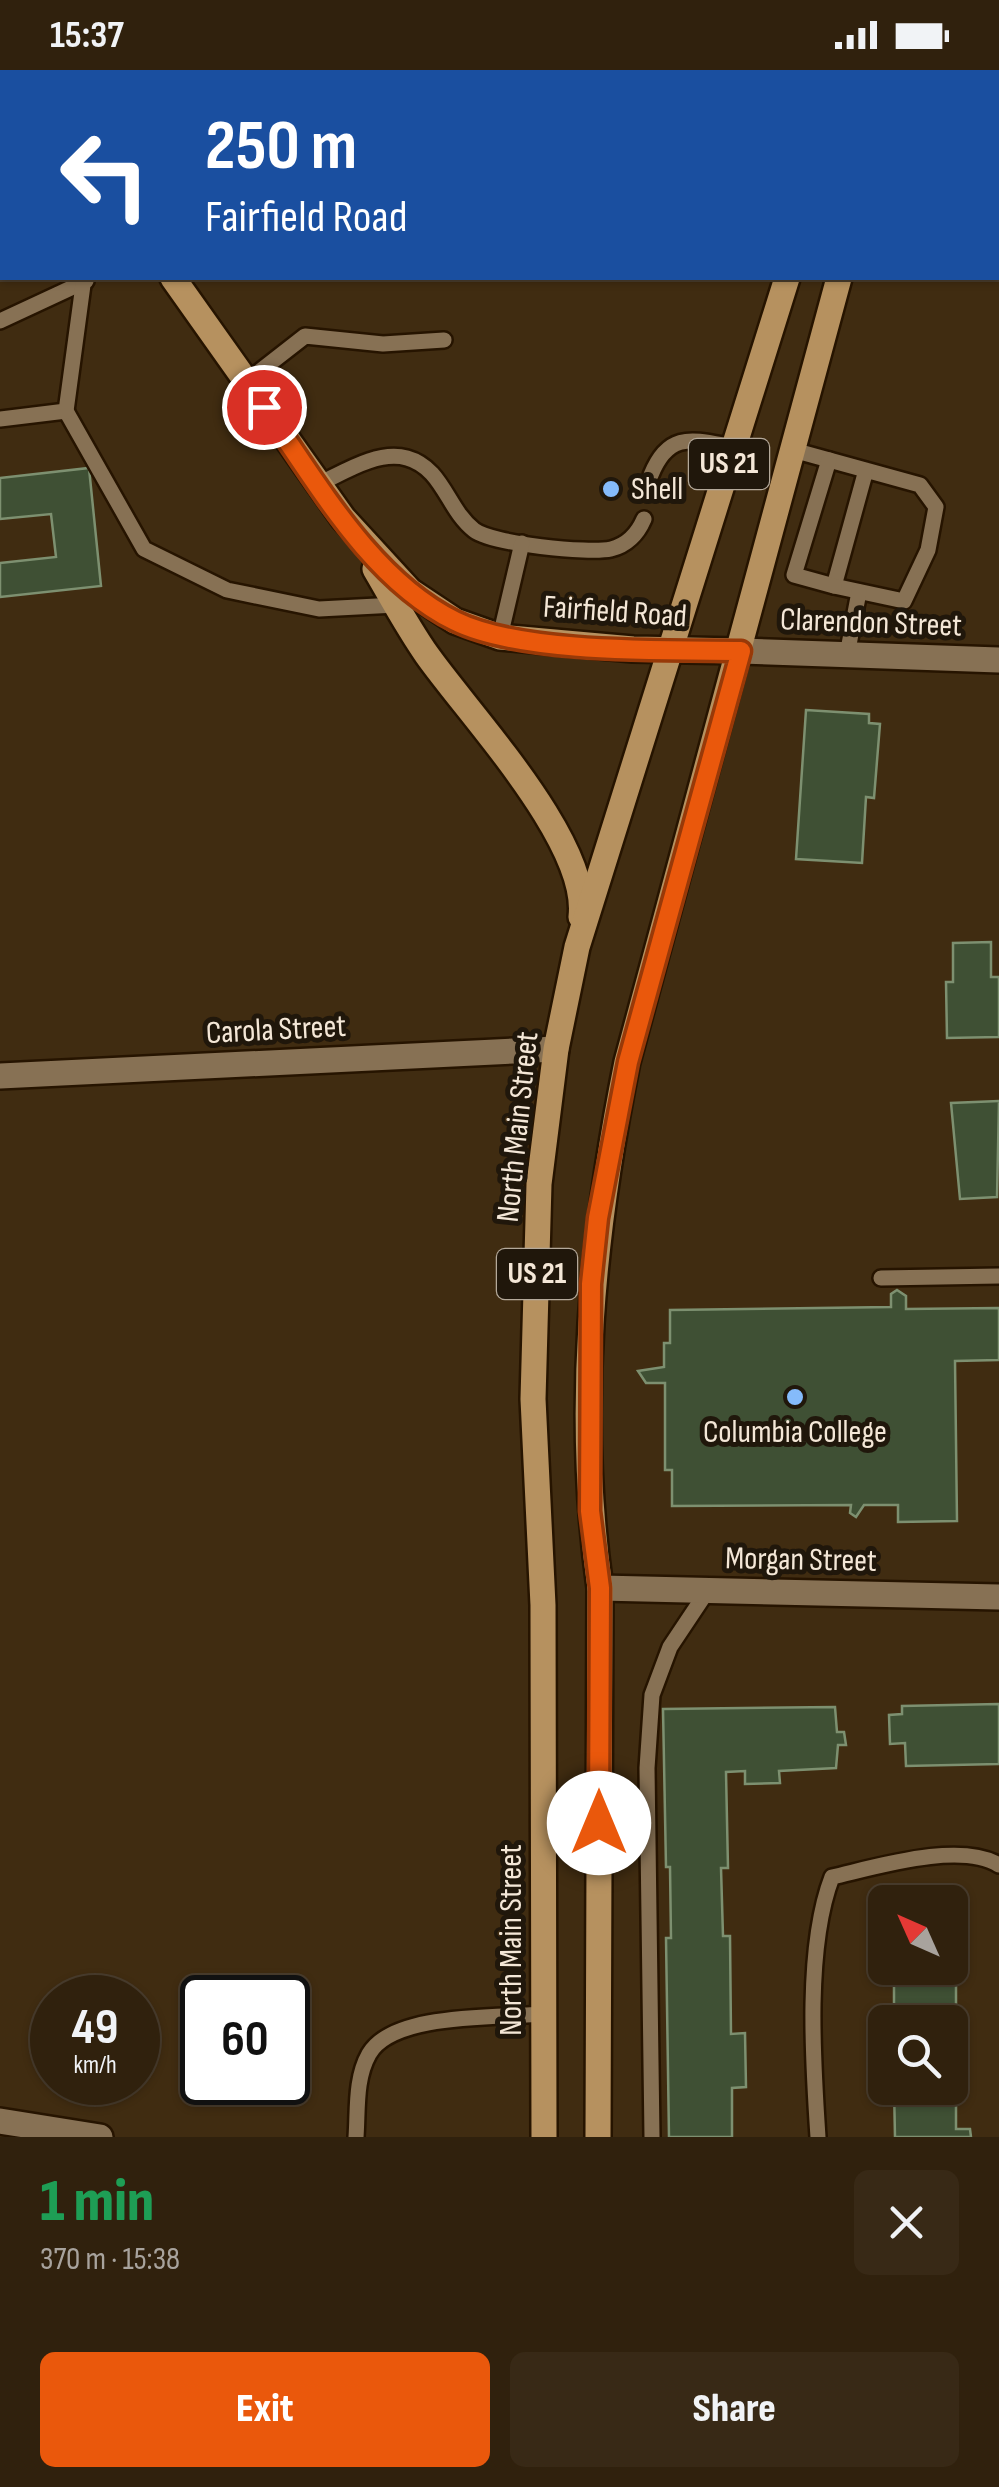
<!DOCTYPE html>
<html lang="en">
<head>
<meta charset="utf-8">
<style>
	:root { --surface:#30210d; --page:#382916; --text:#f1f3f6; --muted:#a8a39d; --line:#4b3e2e; --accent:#ea580c }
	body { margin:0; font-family:"Sofia Sans Condensed",sans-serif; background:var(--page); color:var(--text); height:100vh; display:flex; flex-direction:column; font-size:38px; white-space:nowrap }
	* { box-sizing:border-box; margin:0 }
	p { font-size:32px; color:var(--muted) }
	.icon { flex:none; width:55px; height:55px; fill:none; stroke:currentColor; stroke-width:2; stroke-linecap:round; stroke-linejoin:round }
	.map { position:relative; height:2067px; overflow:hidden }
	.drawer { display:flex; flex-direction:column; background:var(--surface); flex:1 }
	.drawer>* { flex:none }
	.hud { position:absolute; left:0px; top:0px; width:1000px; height:210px; box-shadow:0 2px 8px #0004,0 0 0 2px var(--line); background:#1a4fa0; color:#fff; overflow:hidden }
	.needle { width:65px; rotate:315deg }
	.tools { position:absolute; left:868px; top:1815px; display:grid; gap:20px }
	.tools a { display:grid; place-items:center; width:100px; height:100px; border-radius:15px; background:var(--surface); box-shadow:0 2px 8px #0004,0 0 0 2px var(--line); font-size:50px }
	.speed { position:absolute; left:30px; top:1905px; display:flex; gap:20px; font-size:50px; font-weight:700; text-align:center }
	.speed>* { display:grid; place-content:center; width:130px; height:130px; border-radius:50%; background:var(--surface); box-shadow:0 2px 8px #0004,0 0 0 2px var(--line); line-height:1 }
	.speed small { font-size:25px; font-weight:400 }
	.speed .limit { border:5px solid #111; border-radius:15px; background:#fff; color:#111 }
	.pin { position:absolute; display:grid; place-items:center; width:85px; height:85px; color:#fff; margin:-42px; border:5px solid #fff; border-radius:50%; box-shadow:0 2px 10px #0007 }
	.me { position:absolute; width:110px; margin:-55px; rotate:0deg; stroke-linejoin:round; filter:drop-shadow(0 0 8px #0008) }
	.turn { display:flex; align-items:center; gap:35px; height:210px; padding:0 40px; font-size:45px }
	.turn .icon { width:130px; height:130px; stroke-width:2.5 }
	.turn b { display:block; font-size:70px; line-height:85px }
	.round { display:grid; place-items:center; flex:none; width:105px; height:105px; border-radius:15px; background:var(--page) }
	.headline { display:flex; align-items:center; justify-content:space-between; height:170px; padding:0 40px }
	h1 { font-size:60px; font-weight:800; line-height:75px; color:#1e9e55 }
	.primary-button { display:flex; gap:20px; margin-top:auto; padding:20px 40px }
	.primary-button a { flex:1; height:115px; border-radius:15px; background:var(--accent); color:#fff; font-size:40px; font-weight:800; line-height:115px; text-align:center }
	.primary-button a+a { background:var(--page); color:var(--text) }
	.status { display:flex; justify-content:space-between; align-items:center; height:70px; padding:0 50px; background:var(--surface); direction:ltr }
	.status svg { height:28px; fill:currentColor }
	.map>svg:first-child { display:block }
	.building { fill:#3f5034; stroke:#7d9070; stroke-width:2.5 }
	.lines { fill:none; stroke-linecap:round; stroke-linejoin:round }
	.lane-casing { stroke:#261400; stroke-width:20 }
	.street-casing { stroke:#261400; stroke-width:30 }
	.primary-casing { stroke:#261400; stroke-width:30 }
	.lane { stroke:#877154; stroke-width:15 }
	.street { stroke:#877154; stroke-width:25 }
	.primary { stroke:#b6915f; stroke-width:25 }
	.route-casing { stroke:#983908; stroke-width:25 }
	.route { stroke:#ea580c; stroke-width:18 }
	.poi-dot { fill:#85bbfb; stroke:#20170b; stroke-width:4 }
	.labels { text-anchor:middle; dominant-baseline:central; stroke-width:10; stroke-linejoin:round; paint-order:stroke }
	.shield { fill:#20170b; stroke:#b4a99a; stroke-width:2.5 }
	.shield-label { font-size:30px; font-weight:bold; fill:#f4e7d7 }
	.poi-label { font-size:32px; fill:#f4e7d7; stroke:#20170b; text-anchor:start }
	.street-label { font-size:32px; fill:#f4e7d7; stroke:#20170b }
</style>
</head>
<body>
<div class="status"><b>15:37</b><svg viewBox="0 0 49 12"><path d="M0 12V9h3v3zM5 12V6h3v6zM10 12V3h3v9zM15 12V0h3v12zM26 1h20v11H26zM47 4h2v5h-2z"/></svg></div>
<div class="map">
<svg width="999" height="2067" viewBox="0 0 999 2067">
	<rect width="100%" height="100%" fill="#402c11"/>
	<!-- building -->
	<g class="building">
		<polygon points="89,398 101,516 0,527 0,493 56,487 51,444 0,449 0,408"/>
		<polygon points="806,640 869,644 869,653 880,654 874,728 866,727 862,793 796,789"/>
		<polygon points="991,872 991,907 999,907 999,967 947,968 946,912 953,912 953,873"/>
		<polygon points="999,1031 997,1127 960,1129 951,1033"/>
		<polygon points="897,1220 906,1226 906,1239 999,1238 999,1290 955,1291 957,1451 898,1452 898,1435 864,1435 856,1447 850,1443 851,1435 672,1436 672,1400 665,1400 665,1313 646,1313 638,1301 664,1297 664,1273 670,1273 670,1240 891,1237 891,1224"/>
		<polygon points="999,1634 999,1694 906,1696 905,1673 890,1674 889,1645 902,1644 902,1636"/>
		<polygon points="835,1637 837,1662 844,1662 846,1675 838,1675 836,1698 779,1701 780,1713 745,1714 745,1701 726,1702 728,1798 721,1798 723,1866 730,1866 731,1964 745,1963 746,2017 732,2018 732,2067 669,2067 666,1868 671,1868 670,1797 666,1797 663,1639"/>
		<polygon points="950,1895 956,1895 956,2059 970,2059 971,2067 895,2067 894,2018 950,2018 950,1952 894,1952 894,1911 926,1910 926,1898"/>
	</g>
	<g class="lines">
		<!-- lane casing -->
		<g class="lane-casing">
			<g id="lane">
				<polyline points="0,251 86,211"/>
				<polyline points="246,312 305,266 383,274 444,270"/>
				<polyline points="66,341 144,479 227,520 319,539 396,535"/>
				<polyline points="0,349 66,341 83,215"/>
				<polyline points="793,380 920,415 936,437 928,480 904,531 834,516 866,400"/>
				<polyline points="829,390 794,505 834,516"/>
				<path d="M 651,405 C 669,360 694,370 734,377"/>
				<path d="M 319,414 C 344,402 378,380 407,388 C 443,398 447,439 474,460 C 492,474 589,484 611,479 C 627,475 638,463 644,449"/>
				<polyline points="500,567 522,473"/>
				<polyline points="847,585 859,522"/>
				<polyline points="881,1208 999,1206"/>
				<path d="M 356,2067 C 358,2039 355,2009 369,1984 C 393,1942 499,1948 543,1944"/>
				<polyline points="652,2067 647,1698 652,1625 670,1577 708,1520"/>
				<path d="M 818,2067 C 813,1992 805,1877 832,1807 C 876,1797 960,1771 999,1795"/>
			</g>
		</g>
		<!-- street casing -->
		<g class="street-casing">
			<g id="street">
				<polyline points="798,2 799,0"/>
				<polyline points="741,581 999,590"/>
				<polyline points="0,1006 556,979"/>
				<polyline points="600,1518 999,1527"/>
				<polyline points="0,2051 100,2067"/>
			</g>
		</g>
		<!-- primary casing -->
		<g class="primary-casing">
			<g id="primary">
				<polyline points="41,0 42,2"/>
				<polyline points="850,2 851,0"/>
				<polyline points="894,2 895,0"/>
				<polyline points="173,208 343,448 410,521 455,551 500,567 633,579 741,581"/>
				<path d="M 375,499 C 392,528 408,558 427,585 C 471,647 590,772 581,847"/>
				<polyline points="544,2067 543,1535 533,1329 539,1114 556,979 577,877 787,208"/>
				<path d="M 598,2067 L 600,1518 C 575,1341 592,1166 627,992 L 839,208"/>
			</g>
		</g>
		<!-- lane -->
		<use href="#lane" class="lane"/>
		<!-- street -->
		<use href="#street" class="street"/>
		<!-- primary -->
		<use href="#primary" class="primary"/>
	</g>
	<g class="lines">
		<!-- route casing -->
		<g class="route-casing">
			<path id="route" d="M 264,337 C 317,412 370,509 455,551 C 522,584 665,580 741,581 L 628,992 L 598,1148 L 591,1214 L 590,1441 L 600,1518 L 599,1753"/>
		</g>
		<!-- route -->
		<use href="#route" class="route"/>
	</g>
	<!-- markers -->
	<g class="poi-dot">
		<circle cx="611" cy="419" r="10"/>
		<circle cx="795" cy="1327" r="10"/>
	</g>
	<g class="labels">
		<!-- shield labels -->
		<g class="shield">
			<rect x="689" y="369" width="80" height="50" rx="8"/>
			<rect x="497" y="1179" width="80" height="50" rx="8"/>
		</g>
		<g class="shield-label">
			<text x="729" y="394">US 21</text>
			<text x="537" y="1204">US 21</text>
		</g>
		<!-- poi labels -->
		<g class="poi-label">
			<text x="631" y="419">Shell</text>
			<text x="795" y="1362" text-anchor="middle">Columbia College</text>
		</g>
		<!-- street labels -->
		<g class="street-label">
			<text transform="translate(615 542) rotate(4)">Fairfield Road</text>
			<text transform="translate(871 553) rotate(2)">Clarendon Street</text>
			<text transform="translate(276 960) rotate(-3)">Carola Street</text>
			<text transform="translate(518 1057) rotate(-84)">North Main Street</text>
			<text transform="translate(801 1490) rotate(1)">Morgan Street</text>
			<text transform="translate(511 1870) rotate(-90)">North Main Street</text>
		</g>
	</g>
</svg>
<div class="tools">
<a><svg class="needle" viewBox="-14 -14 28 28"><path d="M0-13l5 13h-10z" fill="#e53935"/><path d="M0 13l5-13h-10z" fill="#a8a39d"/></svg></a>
<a><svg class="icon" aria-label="search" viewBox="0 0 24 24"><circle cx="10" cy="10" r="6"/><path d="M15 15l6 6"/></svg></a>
</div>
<div class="speed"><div>49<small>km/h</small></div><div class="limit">60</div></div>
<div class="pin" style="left:264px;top:337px;background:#d93025"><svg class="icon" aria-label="arrive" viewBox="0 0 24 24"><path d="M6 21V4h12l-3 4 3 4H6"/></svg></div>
<svg class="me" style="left:599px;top:1753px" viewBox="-20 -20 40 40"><circle r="19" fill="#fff"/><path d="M0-13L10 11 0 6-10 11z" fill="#ea580c"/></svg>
<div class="hud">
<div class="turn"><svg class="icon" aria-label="left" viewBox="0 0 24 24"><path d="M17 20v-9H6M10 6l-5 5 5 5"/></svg><div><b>250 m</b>Fairfield Road</div></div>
</div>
</div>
<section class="drawer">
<div class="headline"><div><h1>1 min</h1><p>370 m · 15:38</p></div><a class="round"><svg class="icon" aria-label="close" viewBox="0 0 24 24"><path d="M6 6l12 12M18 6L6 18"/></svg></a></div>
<div class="primary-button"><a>Exit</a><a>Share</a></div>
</section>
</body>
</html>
